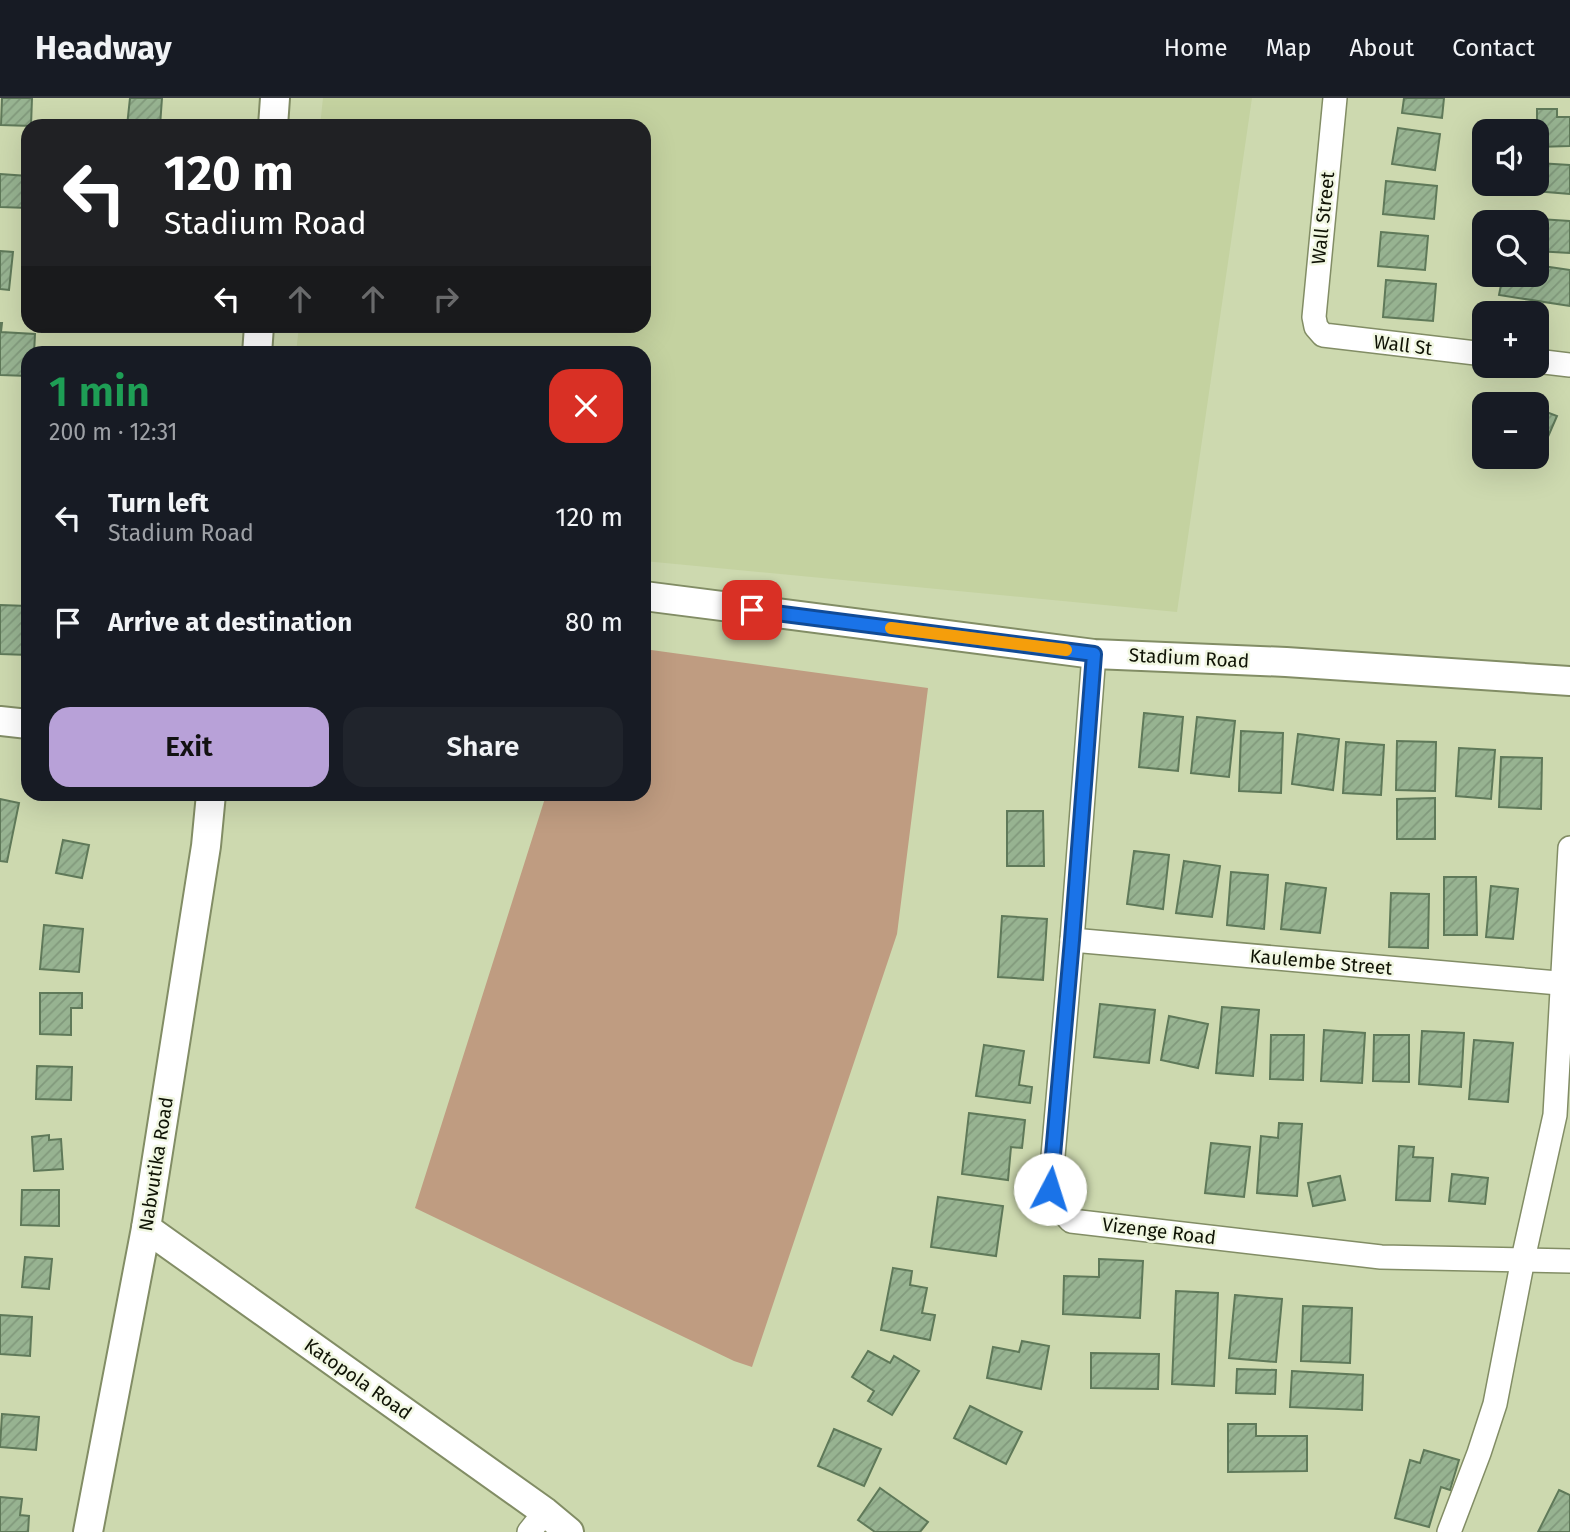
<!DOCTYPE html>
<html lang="en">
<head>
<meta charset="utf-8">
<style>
	:root { --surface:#171b24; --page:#20242c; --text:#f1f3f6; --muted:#9ea1a6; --line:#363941; --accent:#b8a1d8 }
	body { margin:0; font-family:"Fira Sans",sans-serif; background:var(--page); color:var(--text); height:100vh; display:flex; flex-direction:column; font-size:26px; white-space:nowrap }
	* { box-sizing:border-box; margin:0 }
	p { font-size:23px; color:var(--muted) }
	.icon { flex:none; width:38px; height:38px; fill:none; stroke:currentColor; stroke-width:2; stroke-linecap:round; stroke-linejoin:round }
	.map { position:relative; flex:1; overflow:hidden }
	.side { position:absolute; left:21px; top:248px; width:630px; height:455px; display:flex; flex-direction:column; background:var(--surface); border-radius:21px; box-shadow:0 7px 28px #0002 }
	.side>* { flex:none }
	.guide { position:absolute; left:21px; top:21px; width:630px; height:214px; border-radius:21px; box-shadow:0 7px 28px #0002; background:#202124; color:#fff; overflow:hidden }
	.fabs { position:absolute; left:1472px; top:21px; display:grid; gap:14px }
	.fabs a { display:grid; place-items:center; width:77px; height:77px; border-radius:14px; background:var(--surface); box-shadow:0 7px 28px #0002; font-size:35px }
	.pin { position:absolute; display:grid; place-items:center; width:60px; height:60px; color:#fff; margin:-30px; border-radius:14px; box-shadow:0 4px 10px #0006 }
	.me { position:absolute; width:77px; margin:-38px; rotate:5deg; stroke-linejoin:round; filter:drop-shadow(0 0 5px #0008) }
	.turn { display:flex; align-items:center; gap:24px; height:147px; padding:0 28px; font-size:32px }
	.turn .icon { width:91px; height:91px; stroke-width:2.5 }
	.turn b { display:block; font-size:49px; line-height:60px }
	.lanes { display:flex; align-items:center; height:66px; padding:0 28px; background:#0003; justify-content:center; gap:35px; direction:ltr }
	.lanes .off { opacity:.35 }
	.round { display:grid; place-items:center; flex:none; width:74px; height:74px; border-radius:21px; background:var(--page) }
	.head { display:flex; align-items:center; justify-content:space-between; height:119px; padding:0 28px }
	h1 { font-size:42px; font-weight:600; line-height:52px; color:#1e9e55 }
	.cta { display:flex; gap:14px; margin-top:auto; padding:14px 28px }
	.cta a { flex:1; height:80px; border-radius:21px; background:var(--accent); color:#111; font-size:28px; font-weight:600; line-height:80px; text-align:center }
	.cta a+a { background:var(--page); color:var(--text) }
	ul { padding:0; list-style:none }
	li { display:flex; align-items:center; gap:21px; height:105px; padding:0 28px }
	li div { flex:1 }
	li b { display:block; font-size:26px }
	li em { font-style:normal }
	header { display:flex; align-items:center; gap:42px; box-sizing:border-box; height:98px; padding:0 35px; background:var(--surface); border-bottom:2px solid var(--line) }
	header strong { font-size:33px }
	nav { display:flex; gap:38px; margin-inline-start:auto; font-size:24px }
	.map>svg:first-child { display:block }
	.built { fill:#c4d2a0 }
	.grass { fill:#bf9c81 }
	.building { fill:url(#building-hatch); stroke:#5f7959; stroke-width:2 }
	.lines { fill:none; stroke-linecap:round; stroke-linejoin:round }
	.minor-casing { stroke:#828d65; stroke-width:26 }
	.tertiary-casing { stroke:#828d65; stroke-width:32 }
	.minor { stroke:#fff; stroke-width:23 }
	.tertiary { stroke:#fff; stroke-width:28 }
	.route-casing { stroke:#114b97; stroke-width:18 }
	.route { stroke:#1a73e8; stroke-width:12 }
	.slow { stroke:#f59e0b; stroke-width:12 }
	.labels { text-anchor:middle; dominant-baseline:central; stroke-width:5; stroke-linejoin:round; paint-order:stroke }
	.street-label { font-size:19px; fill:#0f1305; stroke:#f1f7e2 }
</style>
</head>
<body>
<header>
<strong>Headway</strong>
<nav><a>Home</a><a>Map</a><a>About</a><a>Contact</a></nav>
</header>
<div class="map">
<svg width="1570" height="1434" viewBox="0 0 1570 1434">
	<defs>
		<pattern id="building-hatch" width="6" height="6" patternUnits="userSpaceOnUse" patternTransform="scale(1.75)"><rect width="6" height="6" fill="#97b391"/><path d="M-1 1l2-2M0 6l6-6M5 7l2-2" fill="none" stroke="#81997c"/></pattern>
	</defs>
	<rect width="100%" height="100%" fill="#cdd9af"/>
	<!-- built -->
	<polygon class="built" points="323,0 1252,0 1177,514 644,463 644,256 296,255 299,228 644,228 644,28 320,28"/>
	<!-- grass -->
	<polygon class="grass" points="644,551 928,590 897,836 752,1269 734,1263 415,1110 546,697 644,696"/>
	<!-- building -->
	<g class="building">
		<polygon points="2,0 32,0 31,28 1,27"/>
		<polygon points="130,0 162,0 160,28 127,28"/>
		<polygon points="1404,0 1444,0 1442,20 1402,15"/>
		<polygon points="1537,11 1557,11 1557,19 1570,19 1570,48 1537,49"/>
		<polygon points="1398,30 1440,36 1435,72 1392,66"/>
		<polygon points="1538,65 1570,67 1570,96 1535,93"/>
		<polygon points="0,76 28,78 28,110 0,109"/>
		<polygon points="1386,83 1437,88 1434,121 1383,116"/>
		<polygon points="1509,119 1570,123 1570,155 1536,153 1536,124 1508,124"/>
		<polygon points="1381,134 1428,138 1425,172 1378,168"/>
		<polygon points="0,153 13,154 9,192 0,191"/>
		<polygon points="1536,167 1570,172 1570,208 1499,197 1503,177 1536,177"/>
		<polygon points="1386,182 1436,186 1433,223 1383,219"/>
		<polygon points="0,225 2,225 1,234 35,236 34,256 28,256 28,278 0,277"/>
		<polygon points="1536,310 1557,318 1544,348 1536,345"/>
		<polygon points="0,507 28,508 28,557 0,556"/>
		<polygon points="1144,615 1183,619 1178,673 1139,669"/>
		<polygon points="1197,619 1235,623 1229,679 1191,675"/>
		<polygon points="1241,633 1283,635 1281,695 1239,693"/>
		<polygon points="1298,636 1339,641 1333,692 1292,686"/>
		<polygon points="1397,643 1436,644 1435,693 1396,692"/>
		<polygon points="1346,644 1384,647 1381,697 1343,695"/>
		<polygon points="1459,650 1495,652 1491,701 1456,698"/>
		<polygon points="1501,659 1542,660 1541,711 1499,709"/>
		<polygon points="1435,700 1435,741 1397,741 1397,701"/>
		<polygon points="0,701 19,705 7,764 0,763"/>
		<polygon points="1007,713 1043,713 1044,768 1007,768"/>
		<polygon points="63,742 89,747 82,780 56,775"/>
		<polygon points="1134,753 1169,757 1163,811 1127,806"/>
		<polygon points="1184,763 1220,768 1212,819 1176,815"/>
		<polygon points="1231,774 1268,777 1264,831 1227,827"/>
		<polygon points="1444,779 1476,779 1477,837 1444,837"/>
		<polygon points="1286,785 1326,790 1320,835 1281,831"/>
		<polygon points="1491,788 1518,791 1513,841 1486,839"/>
		<polygon points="1391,795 1429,796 1428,850 1389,849"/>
		<polygon points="1002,818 1047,821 1043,882 998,879"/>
		<polygon points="44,827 83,831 79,874 40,871"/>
		<polygon points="40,895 82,895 82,910 71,910 71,937 40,936"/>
		<polygon points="1100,906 1155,912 1149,965 1094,959"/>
		<polygon points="1222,909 1259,912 1253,978 1216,975"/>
		<polygon points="1169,918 1208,926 1198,970 1161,962"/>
		<polygon points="1324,932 1365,935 1362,985 1321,983"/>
		<polygon points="1422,933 1464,935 1461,989 1419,986"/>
		<polygon points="1271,937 1304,937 1303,982 1270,981"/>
		<polygon points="1374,937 1409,937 1409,984 1373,983"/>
		<polygon points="1474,942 1513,945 1508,1004 1469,1001"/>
		<polygon points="984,947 1024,953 1019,987 1032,989 1030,1005 976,998"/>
		<polygon points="37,968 72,969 71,1002 36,1001"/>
		<polygon points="969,1015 1025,1022 1022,1050 1011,1049 1008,1082 962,1076"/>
		<polygon points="1279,1025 1302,1026 1297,1098 1257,1095 1261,1038 1278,1040"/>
		<polygon points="49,1037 49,1042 61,1041 63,1071 34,1073 32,1039"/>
		<polygon points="1211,1045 1250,1049 1244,1099 1205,1095"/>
		<polygon points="1399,1048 1414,1049 1413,1059 1433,1060 1430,1103 1396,1102"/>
		<polygon points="1452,1076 1488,1080 1485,1106 1449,1103"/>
		<polygon points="1340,1078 1345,1102 1313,1108 1308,1085"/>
		<polygon points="22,1092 59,1092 59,1128 21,1127"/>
		<polygon points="938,1099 1003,1108 996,1158 931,1149"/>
		<polygon points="25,1159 52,1161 49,1191 22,1189"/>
		<polygon points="1099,1161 1143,1163 1140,1220 1063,1216 1064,1178 1099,1179"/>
		<polygon points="893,1170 912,1173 910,1187 927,1190 922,1215 935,1217 930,1242 881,1232"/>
		<polygon points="1176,1193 1218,1195 1214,1288 1172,1286"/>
		<polygon points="1235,1197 1282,1201 1276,1264 1229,1260"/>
		<polygon points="1303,1208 1352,1210 1350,1265 1301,1263"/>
		<polygon points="0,1217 32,1219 30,1258 0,1256"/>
		<polygon points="1022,1243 1049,1248 1041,1291 987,1280 993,1249 1019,1254"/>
		<polygon points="868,1253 890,1265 894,1258 919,1273 892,1317 868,1303 874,1293 852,1279"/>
		<polygon points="1091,1255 1159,1256 1158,1291 1091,1290"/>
		<polygon points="1237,1271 1276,1272 1275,1296 1236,1295"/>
		<polygon points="1292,1273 1363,1277 1362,1312 1290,1309"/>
		<polygon points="970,1308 1022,1334 1006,1366 954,1340"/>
		<polygon points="2,1316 39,1319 36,1352 0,1349"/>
		<polygon points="1228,1326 1256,1326 1256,1338 1307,1338 1307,1373 1228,1374"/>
		<polygon points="834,1331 881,1351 864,1388 818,1368"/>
		<polygon points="1424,1352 1459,1362 1450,1392 1441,1389 1429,1429 1395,1420 1410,1362 1420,1365"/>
		<polygon points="880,1390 928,1424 920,1434 875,1434 858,1422"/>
		<polygon points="1559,1392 1570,1397 1570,1434 1538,1434"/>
		<polygon points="0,1399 22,1401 20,1417 29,1418 28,1434 0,1434"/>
	</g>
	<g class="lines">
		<!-- minor casing -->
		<g class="minor-casing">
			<g id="minor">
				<polyline points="1335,0 1314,219 1316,229 1323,237 1484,256"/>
				<polyline points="1536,263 1570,267"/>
				<polyline points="1094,556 1072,842 1050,1092 1057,1108 1071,1123 1381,1159 1570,1163"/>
				<polyline points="1072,842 1570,886"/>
				<polyline points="529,1434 545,1414"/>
				<polyline points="1449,1434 1479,1355 1495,1306 1523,1161 1555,1017 1570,750"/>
			</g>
		</g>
		<!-- tertiary casing -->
		<g class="tertiary-casing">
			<g id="tertiary">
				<polyline points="273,28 275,0"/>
				<polyline points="257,256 259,228"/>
				<polyline points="644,498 1094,556 1286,564 1570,583"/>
				<polyline points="0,623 28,626"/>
				<polyline points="146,1130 545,1414 569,1434"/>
				<polyline points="88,1434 146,1130 206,748 211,696"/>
			</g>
		</g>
		<!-- minor -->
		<use href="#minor" class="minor"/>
		<!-- tertiary -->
		<use href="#tertiary" class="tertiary"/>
	</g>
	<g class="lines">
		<!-- route casing -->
		<g class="route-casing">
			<polyline id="route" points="752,512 1094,556 1072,842 1050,1091"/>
		</g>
		<!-- route -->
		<use href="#route" class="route"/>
		<!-- slow -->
		<polyline class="slow" points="891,530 1066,552"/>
	</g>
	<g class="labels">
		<!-- street labels -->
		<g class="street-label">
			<text transform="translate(1323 120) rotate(-84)">Wall Street</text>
			<text transform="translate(1403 247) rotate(7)">Wall St</text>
			<text transform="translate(1189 560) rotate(3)">Stadium Road</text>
			<text transform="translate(1321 864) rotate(5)">Kaulembe Street</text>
			<text transform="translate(156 1066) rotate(-81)">Nabvutika Road</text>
			<text transform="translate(1159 1133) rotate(7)">Vizenge Road</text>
			<text transform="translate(358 1281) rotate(35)">Katopola Road</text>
		</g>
	</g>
</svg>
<div class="fabs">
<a><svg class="icon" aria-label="sound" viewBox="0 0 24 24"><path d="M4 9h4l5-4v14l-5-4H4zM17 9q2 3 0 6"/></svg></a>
<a><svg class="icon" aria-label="search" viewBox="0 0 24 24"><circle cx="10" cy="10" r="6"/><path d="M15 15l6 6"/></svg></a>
<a>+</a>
<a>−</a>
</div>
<div class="pin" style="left:752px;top:512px;background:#d93025"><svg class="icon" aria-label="arrive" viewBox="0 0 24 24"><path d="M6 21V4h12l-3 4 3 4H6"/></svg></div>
<svg class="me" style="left:1050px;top:1091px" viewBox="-20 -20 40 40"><circle r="19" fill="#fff"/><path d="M0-13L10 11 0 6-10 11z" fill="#1a73e8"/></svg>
<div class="guide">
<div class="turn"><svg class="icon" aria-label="left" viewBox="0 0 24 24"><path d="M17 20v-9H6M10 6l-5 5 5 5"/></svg><div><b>120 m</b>Stadium Road</div></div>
<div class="lanes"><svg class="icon" aria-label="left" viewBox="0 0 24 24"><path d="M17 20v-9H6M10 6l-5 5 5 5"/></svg><svg class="icon off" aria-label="ahead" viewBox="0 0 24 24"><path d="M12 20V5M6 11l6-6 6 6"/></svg><svg class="icon off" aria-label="ahead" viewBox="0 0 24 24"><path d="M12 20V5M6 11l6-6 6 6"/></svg><svg class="icon off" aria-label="right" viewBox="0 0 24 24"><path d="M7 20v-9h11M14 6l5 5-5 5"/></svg></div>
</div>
<section class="side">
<div class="head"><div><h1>1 min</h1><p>200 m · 12:31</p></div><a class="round" style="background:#d93025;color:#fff"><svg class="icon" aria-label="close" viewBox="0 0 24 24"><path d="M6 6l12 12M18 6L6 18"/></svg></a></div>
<ul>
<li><svg class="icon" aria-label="left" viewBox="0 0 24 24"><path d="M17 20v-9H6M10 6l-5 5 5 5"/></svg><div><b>Turn left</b><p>Stadium Road</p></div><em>120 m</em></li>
<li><svg class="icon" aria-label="arrive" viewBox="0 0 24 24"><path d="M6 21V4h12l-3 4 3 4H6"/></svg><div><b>Arrive at destination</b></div><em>80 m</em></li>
</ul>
<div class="cta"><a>Exit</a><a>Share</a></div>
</section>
</div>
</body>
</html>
